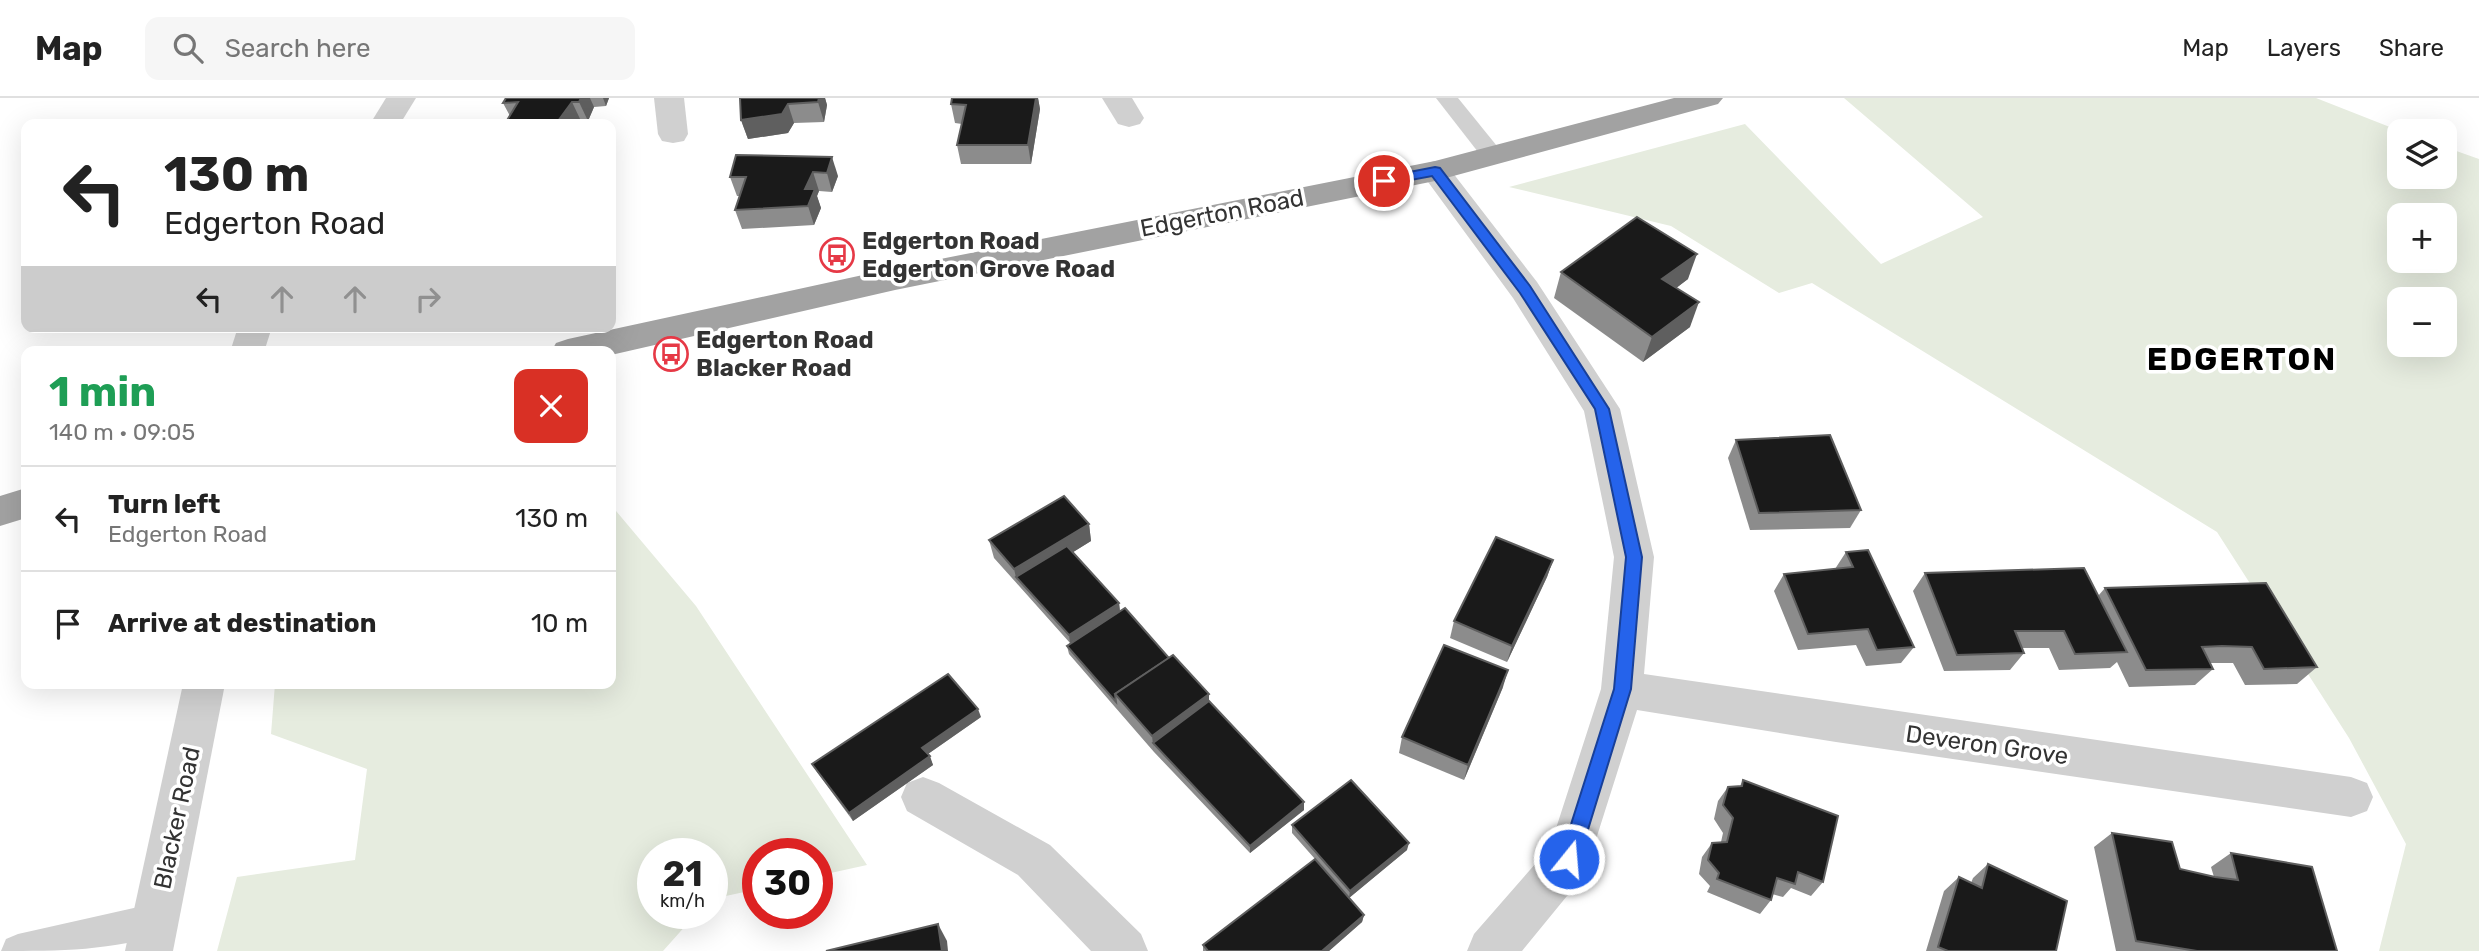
<!DOCTYPE html>
<html lang="en">
<head>
<meta charset="utf-8">
<style>
	:root { --surface:#fff; --page:#f6f6f6; --text:#222; --muted:#767676; --line:#e0e0e0 }
	body { margin:0; font-family:Rubik,sans-serif; background:var(--page); color:var(--text); height:100vh; display:flex; flex-direction:column; font-size:26px; white-space:nowrap }
	* { box-sizing:border-box; margin:0 }
	p { font-size:23px; color:var(--muted) }
	.icon { flex:none; width:38px; height:38px; fill:none; stroke:currentColor; stroke-width:2; stroke-linecap:round; stroke-linejoin:round }
	.map { position:relative; flex:1; overflow:hidden }
	.details { position:absolute; left:21px; top:248px; width:595px; height:343px; display:flex; flex-direction:column; background:var(--surface); border-radius:14px; box-shadow:0 7px 28px #0002 }
	.details>* { flex:none }
	.banner { position:absolute; left:21px; top:21px; width:595px; height:214px; border-radius:14px; box-shadow:0 7px 28px #0002; background:#fff; color:var(--text); overflow:hidden }
	.buttons { position:absolute; left:2387px; top:21px; display:grid; gap:14px }
	.buttons a { display:grid; place-items:center; width:70px; height:70px; border-radius:14px; background:var(--surface); box-shadow:0 7px 28px #0002; font-size:35px }
	.speed { position:absolute; left:637px; top:740px; display:flex; gap:14px; font-size:35px; font-weight:700; text-align:center }
	.speed>* { display:grid; place-content:center; width:91px; height:91px; border-radius:50%; background:var(--surface); box-shadow:0 7px 28px #0002; line-height:1 }
	.speed small { font-size:18px; font-weight:400 }
	.speed .limit { border:10px solid #d22; background:#fff; color:#111 }
	.pin { position:absolute; display:grid; place-items:center; width:60px; height:60px; color:#fff; margin:-30px; border:4px solid #fff; border-radius:50%; box-shadow:0 2px 7px #0007 }
	.me { position:absolute; width:77px; margin:-38px; rotate:17deg; stroke-linejoin:round; filter:drop-shadow(0 0 5px #0008) }
	.turn { display:flex; align-items:center; gap:24px; height:147px; padding:0 28px; font-size:32px }
	.turn .icon { width:91px; height:91px; stroke-width:2.5 }
	.turn b { display:block; font-size:49px; line-height:60px }
	.lanes { display:flex; align-items:center; height:66px; padding:0 28px; background:#0003; justify-content:center; gap:35px; direction:ltr }
	.lanes .off { opacity:.35 }
	.round { display:grid; place-items:center; flex:none; width:74px; height:74px; border-radius:14px; background:var(--page) }
	.head { display:flex; align-items:center; justify-content:space-between; height:119px; padding:0 28px }
	h1 { font-size:42px; font-weight:700; line-height:52px; color:#1e9e55 }
	ul { padding:0; list-style:none }
	li { display:flex; align-items:center; gap:21px; height:105px; padding:0 28px; border-top:2px solid var(--line) }
	li div { flex:1 }
	li b { display:block; font-size:26px }
	li em { font-style:normal }
	header { display:flex; align-items:center; gap:42px; box-sizing:border-box; height:98px; padding:0 35px; background:var(--surface); border-bottom:2px solid var(--line) }
	header strong { font-size:33px }
	nav { display:flex; gap:38px; margin-inline-start:auto; font-size:24px }
	.search { width:490px; height:63px; background:var(--page); display:flex; align-items:center; gap:18px; box-sizing:border-box; padding:0 24px; border-radius:14px; color:var(--muted); font-size:26px }
	.map>svg:first-child { display:block }
	.green { fill:#e6ecdf; fill-rule:evenodd }
	.lines { fill:none; stroke-linecap:round; stroke-linejoin:round }
	.service { fill:#d0d0d0; fill-rule:evenodd }
	.minor { fill:#d0d0d0; fill-rule:evenodd }
	.tertiary { fill:#d0d0d0; fill-rule:evenodd }
	.trunk { fill:#a2a2a2; fill-rule:evenodd }
	.wall { fill:#8c8c8c }
	.shaded-wall { fill:#5f5f5f }
	.building { fill:#1a1a1a; stroke:#5f5f5f; stroke-width:2 }
	.route { fill:#2563eb; stroke:#184099; stroke-width:2 }
	.labels { text-anchor:middle; dominant-baseline:central; stroke-width:7; stroke-linejoin:round; paint-order:stroke }
	.street-label { font-size:24px; fill:#333; stroke:#fff }
	.poi-label { font-size:24px; font-weight:bold; fill:#333; stroke:#fff; text-anchor:start }
	.district-label { font-size:32px; font-weight:bold; letter-spacing:2px; fill:#000; stroke:#fff }
</style>
</head>
<body>
<header>
<strong>Map</strong>
<div class="search"><svg class="icon" aria-label="search" viewBox="0 0 24 24"><circle cx="10" cy="10" r="6"/><path d="M15 15l6 6"/></svg>Search here</div>
<nav><a>Map</a><a>Layers</a><a>Share</a></nav>
</header>
<div class="map">
<svg width="2479" height="853" viewBox="0 0 2479 853">
	<rect width="100%" height="100%" fill="#fff"/>
	<!-- green -->
	<g class="green">
		<path d="M 1844,0 L 2316,0 L 2400,33 L 2399,79 L 2445,79 L 2445,49 L 2479,61 L 2479,853 L 2379,853 L 2406,746 L 2349,640 L 2217,434 L 1812,185 L 1779,195 L 1671,128 L 1509,89 L 1745,26 L 1881,166 L 1983,119 ZM 2399,117 L 2445,117 L 2445,163 L 2399,163 ZM 2399,201 L 2445,201 L 2445,247 L 2399,247 Z"/>
		<polygon points="611,407 696,508 867,767 817,778 817,756 758,756 758,791 712,801 712,756 653,756 653,816 696,816 663,853 217,853 237,779 355,762 367,671 271,636 275,586 611,586"/>
	</g>
	<g class="lines">
		<!-- service -->
		<g class="service">
			<polygon points="1436,0 1458,0 1501,53 1504,58 1501,63 1485,63"/>
			<path d="M 156,805 L 168,810 L 173,822 L 168,834 C 114,853 58,853 1,853 L 6,841 L 18,836 Z"/>
		</g>
		<!-- minor -->
		<g class="minor">
			<polygon points="654,0 684,0 688,36 684,43 673,45 662,43 658,36"/>
			<polygon points="1102,0 1132,0 1144,20 1140,26 1129,29 1118,26"/>
			<polygon points="1435,63 1446,66 1537,184 1620,311 1654,459 1644,576 2351,679 2367,685 2373,699 2367,713 2351,719 1836,644 1637,612 1585,776 1522,853 1467,853 1474,836 1550,749 1601,591 1614,459 1584,313 1513,200 1420,73 1424,66"/>
			<polygon points="923,679 939,685 1050,747 1141,836 1148,853 1091,853 1018,777 907,713 901,699 907,685"/>
		</g>
		<!-- tertiary -->
		<g class="tertiary">
			<polygon points="386,0 416,0 400,26 370,26"/>
			<polygon points="238,229 272,229 264,254 230,254"/>
			<polygon points="183,586 225,586 173,853 125,853"/>
		</g>
		<!-- trunk -->
		<g class="trunk">
			<polygon points="1674,0 1723,0 1718,6 1435,83 895,192 611,257 611,254 551,254 556,245 568,241 895,170 1435,63"/>
			<polygon points="26,390 26,420 0,428 0,398"/>
		</g>
	</g>
	<!-- wall -->
	<g class="wall">
		<polygon points="506,0 609,0 606,8 594,9 588,23 581,23 578,26 507,26 506,24 510,18 503,5"/>
		<polygon points="740,0 825,0 827,7 824,24 794,25 788,35 748,41 741,22"/>
		<polygon points="952,0 1038,0 1040,11 1031,66 961,66 957,47 962,26 955,25 951,6"/>
		<polygon points="736,57 838,78 832,94 819,93 817,98 821,110 814,127 742,131 735,112 740,98 737,98 730,79"/>
		<polygon points="1561,174 1688,181 1676,190 1690,229 1643,264 1554,200"/>
		<polygon points="1736,342 1861,412 1850,430 1750,432 1728,360"/>
		<polygon points="1089,426 1091,443 1073,454 1119,505 1120,513 1169,560 1209,603 1304,712 1250,755 1154,654 1069,556 1067,548 1070,545 994,460 989,442"/>
		<polygon points="1846,454 1914,549 1901,565 1866,568 1856,547 1798,552 1774,493 1784,476 1835,471"/>
		<polygon points="1553,462 1547,479 1507,564 1450,540 1454,523"/>
		<polygon points="1925,475 2098,498 2105,490 2317,569 2297,586 2245,587 2233,565 2210,565 2213,571 2195,587 2129,589 2117,564 2110,570 2059,572 2049,550 2022,550 2024,555 2010,572 1944,573 1913,493"/>
		<polygon points="1503,589 1464,682 1399,655 1402,639"/>
		<polygon points="981,619 928,656 933,667 853,723 817,674 812,666"/>
		<polygon points="1743,682 1823,784 1811,798 1791,790 1783,799 1772,796 1771,802 1760,816 1707,794 1710,788 1699,776 1702,759 1712,745 1721,744 1723,735 1714,721 1718,703 1728,689 1740,688"/>
		<polygon points="1292,727 1407,752 1349,800 1364,817 1362,824 1329,853 1203,853 1203,847 1315,761 1292,735"/>
		<polygon points="2112,735 2180,771 2214,779 2211,769 2231,755 2337,853 2116,853 2094,749"/>
		<polygon points="1988,766 2056,853 1926,853 1944,793 1959,779 1971,785 1973,780"/>
	</g>
	<!-- shaded-wall -->
	<g class="shaded-wall">
		<polygon points="581,0 590,0 594,9 588,23 579,4"/>
		<polygon points="603,0 609,0 606,8"/>
		<polygon points="819,0 825,0 827,7 824,24 818,4"/>
		<polygon points="1036,0 1038,0 1040,11 1031,66 1028,47"/>
		<polygon points="572,4 581,23 578,26 560,26 558,23"/>
		<polygon points="788,6 794,25 788,35 748,41 741,22"/>
		<polygon points="832,59 838,78 832,94 827,75"/>
		<polygon points="813,74 819,93 817,98 821,110 814,127 808,108 805,91"/>
		<polygon points="1697,156 1688,181 1654,207 1662,181"/>
		<polygon points="1699,204 1690,229 1643,264 1652,239"/>
		<polygon points="1089,426 1091,443 1022,486 1016,479 1018,488 1014,471"/>
		<polygon points="1553,462 1547,479 1507,564 1512,548"/>
		<polygon points="1119,505 1120,514 1070,545 1069,537"/>
		<polygon points="1508,572 1503,589 1464,682 1468,667"/>
		<polygon points="1209,596 1209,612 1153,645 1154,654 1152,638"/>
		<polygon points="978,611 981,619 925,658 922,650"/>
		<polygon points="930,658 933,667 853,723 849,715"/>
		<polygon points="1304,704 1304,712 1250,755 1250,748"/>
		<polygon points="1409,745 1407,752 1349,800 1350,793"/>
		<polygon points="1364,817 1362,824 1329,853 1322,853"/>
		<polygon points="938,826 947,843 948,853 942,853"/>
	</g>
	<!-- building -->
	<g class="building">
		<polygon points="506,0 581,0 579,4 572,4 558,23 506,24 518,4 503,5"/>
		<polygon points="740,0 819,0 818,4 788,6 782,16 741,22"/>
		<polygon points="952,0 1036,0 1028,47 957,47 966,7 951,6"/>
		<polygon points="736,57 832,59 827,75 813,74 805,91 815,91 808,108 735,112 746,79 730,79"/>
		<polygon points="1637,119 1697,156 1662,181 1699,204 1652,239 1561,174"/>
		<polygon points="1830,337 1861,412 1759,415 1736,342"/>
		<polygon points="1064,398 1089,426 1014,471 989,442"/>
		<polygon points="1496,439 1553,462 1512,548 1454,523"/>
		<polygon points="1067,448 1119,505 1069,537 1016,479"/>
		<polygon points="1868,452 1914,549 1877,552 1868,531 1808,536 1784,476 1853,469 1846,454"/>
		<polygon points="2084,470 2127,554 2075,556 2064,533 2015,533 2024,555 1957,557 1925,475"/>
		<polygon points="2266,485 2317,569 2264,571 2252,549 2222,548 2202,549 2213,571 2146,572 2105,490"/>
		<polygon points="1125,510 1169,560 1115,596 1116,604 1067,548"/>
		<polygon points="1444,547 1508,572 1468,667 1402,639"/>
		<polygon points="1173,557 1209,596 1152,638 1115,596"/>
		<polygon points="948,576 978,611 922,650 930,658 849,715 812,666"/>
		<polygon points="1209,603 1304,704 1250,748 1153,645"/>
		<polygon points="1351,682 1409,745 1350,793 1292,727"/>
		<polygon points="1743,682 1838,718 1823,784 1798,774 1795,786 1777,780 1771,802 1717,781 1719,775 1708,762 1712,745 1727,744 1733,720 1723,707 1728,689 1742,688"/>
		<polygon points="2112,735 2172,744 2180,771 2215,779 2238,782 2231,755 2312,769 2337,853 2197,853 2136,843"/>
		<polygon points="1315,761 1364,817 1322,853 1208,853 1203,847"/>
		<polygon points="1988,766 2067,803 2056,853 1948,853 1938,849 1959,779 1982,790"/>
		<polygon points="938,826 942,853 826,853"/>
	</g>
	<!-- route -->
	<polygon class="route" points="1435,69 1440,70 1530,188 1609,311 1642,459 1631,591 1579,761 1576,768 1569,770 1563,768 1560,761 1614,591 1626,459 1595,311 1520,195 1432,78 1384,87 1378,83 1384,79"/>
	<!-- icons -->
	<defs>
		<g id="bus-ring" transform="scale(1.75)"><circle r="9.5" fill="#fff" stroke="#e63946" stroke-width="1.5"/><path d="M-5-6H5V4H4V6H2V4H-2V6H-4V4H-5ZM-3.5-4V0h7V-4ZM-3.5 1.2v1.5H-2V1.2ZM2 1.2v1.5H3.5V1.2Z" fill="#e63946"/></g>
	</defs>
	<g fill-rule="evenodd">
		<use href="#bus-ring" x="837" y="157"/>
		<use href="#bus-ring" x="671" y="256"/>
	</g>
	<g class="labels">
		<!-- street labels -->
		<g class="street-label">
			<text transform="translate(1222 115) rotate(-11)">Edgerton Road</text>
			<text transform="translate(1987 647) rotate(8)">Deveron Grove</text>
			<text transform="translate(177 720) rotate(-78)">Blacker Road</text>
		</g>
		<!-- poi labels -->
		<g class="poi-label">
			<text x="862" y="143">Edgerton Road<tspan x="862" dy="28">Edgerton Grove Road</tspan></text>
			<text x="696" y="242">Edgerton Road<tspan x="696" dy="28">Blacker Road</tspan></text>
		</g>
		<!-- district labels -->
		<g class="district-label">
			<text x="2242" y="261">EDGERTON</text>
		</g>
	</g>
</svg>
<div class="buttons">
<a><svg class="icon" aria-label="layers" viewBox="0 0 24 24"><path d="M12 4l9 5-9 5-9-5zM3 14l9 5 9-5"/></svg></a>
<a>+</a>
<a>−</a>
</div>
<div class="speed"><div>21<small>km/h</small></div><div class="limit">30</div></div>
<div class="pin" style="left:1384px;top:83px;background:#d93025"><svg class="icon" aria-label="arrive" viewBox="0 0 24 24"><path d="M6 21V4h12l-3 4 3 4H6"/></svg></div>
<svg class="me" style="left:1569px;top:761px" viewBox="-20 -20 40 40"><circle r="17" fill="#2563eb" stroke="#fff" stroke-width="3"/><path d="M0-11L8 9 0 5-8 9z" fill="#fff"/></svg>
<div class="banner">
<div class="turn"><svg class="icon" aria-label="left" viewBox="0 0 24 24"><path d="M17 20v-9H6M10 6l-5 5 5 5"/></svg><div><b>130 m</b>Edgerton Road</div></div>
<div class="lanes"><svg class="icon" aria-label="left" viewBox="0 0 24 24"><path d="M17 20v-9H6M10 6l-5 5 5 5"/></svg><svg class="icon off" aria-label="ahead" viewBox="0 0 24 24"><path d="M12 20V5M6 11l6-6 6 6"/></svg><svg class="icon off" aria-label="ahead" viewBox="0 0 24 24"><path d="M12 20V5M6 11l6-6 6 6"/></svg><svg class="icon off" aria-label="right" viewBox="0 0 24 24"><path d="M7 20v-9h11M14 6l5 5-5 5"/></svg></div>
</div>
<section class="details">
<div class="head"><div><h1>1 min</h1><p>140 m · 09:05</p></div><a class="round" style="background:#d93025;color:#fff"><svg class="icon" aria-label="close" viewBox="0 0 24 24"><path d="M6 6l12 12M18 6L6 18"/></svg></a></div>
<ul>
<li><svg class="icon" aria-label="left" viewBox="0 0 24 24"><path d="M17 20v-9H6M10 6l-5 5 5 5"/></svg><div><b>Turn left</b><p>Edgerton Road</p></div><em>130 m</em></li>
<li><svg class="icon" aria-label="arrive" viewBox="0 0 24 24"><path d="M6 21V4h12l-3 4 3 4H6"/></svg><div><b>Arrive at destination</b></div><em>10 m</em></li>
</ul>
</section>
</div>
</body>
</html>
